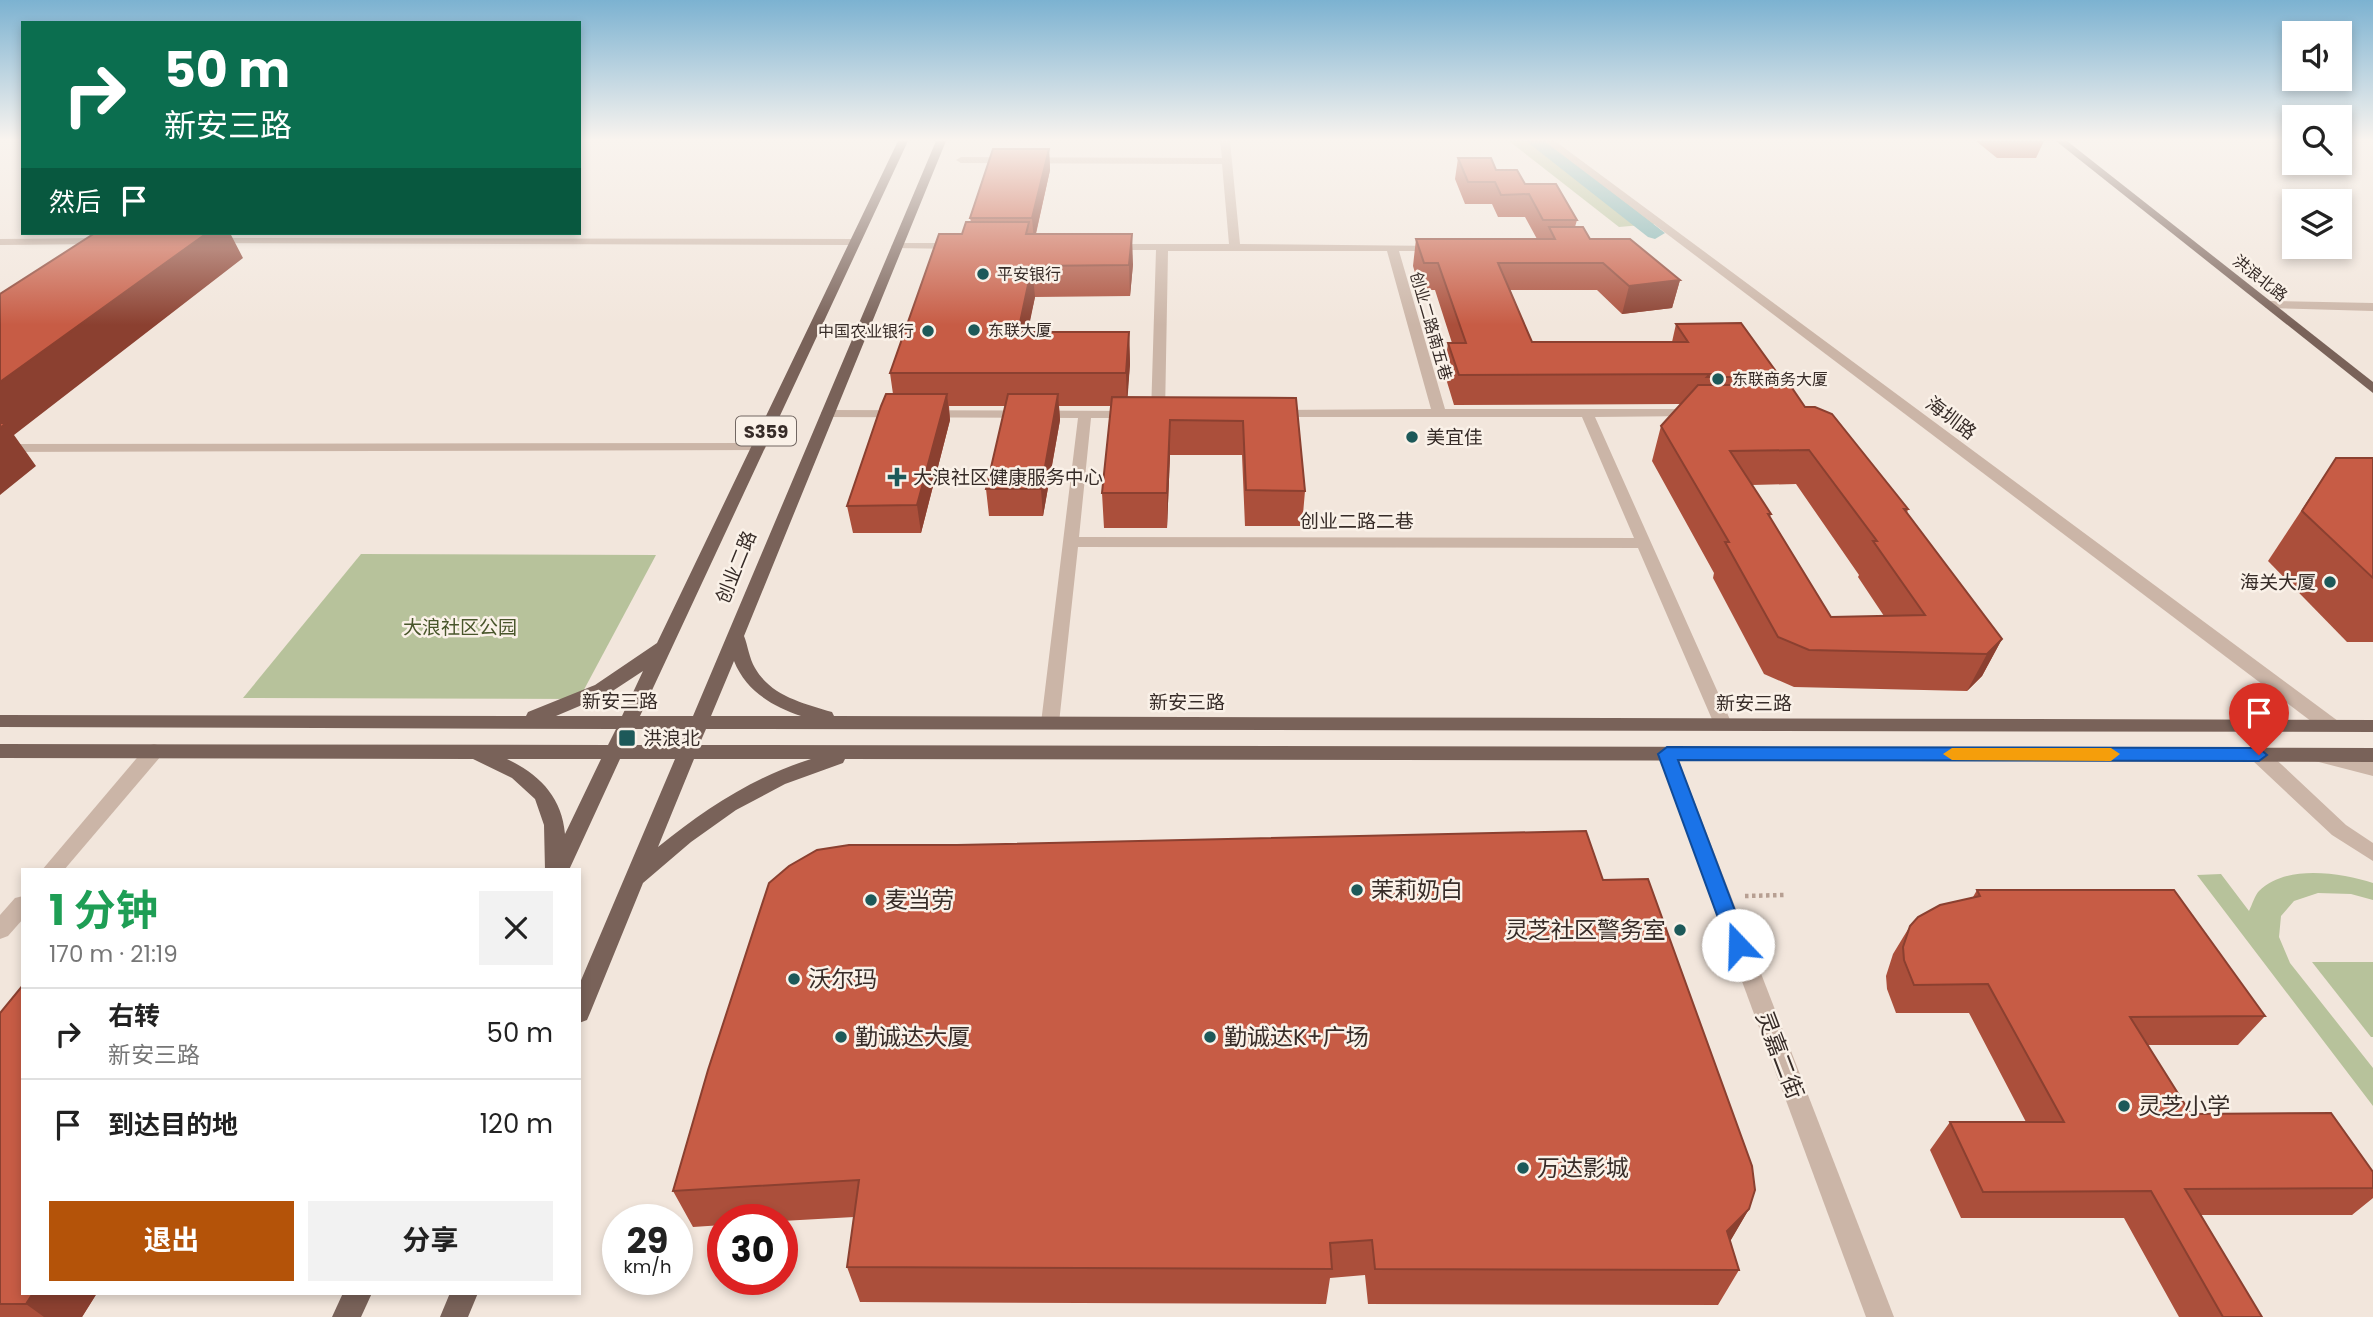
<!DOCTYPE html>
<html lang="zh">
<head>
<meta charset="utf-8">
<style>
	:root { --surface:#fff; --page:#f2f2f2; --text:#222; --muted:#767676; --line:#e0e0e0; --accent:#b45309 }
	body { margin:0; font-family:Poppins,"Noto Sans SC",sans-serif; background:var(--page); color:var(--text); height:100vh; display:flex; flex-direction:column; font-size:26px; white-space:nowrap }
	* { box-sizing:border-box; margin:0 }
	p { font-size:23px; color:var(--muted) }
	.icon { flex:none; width:38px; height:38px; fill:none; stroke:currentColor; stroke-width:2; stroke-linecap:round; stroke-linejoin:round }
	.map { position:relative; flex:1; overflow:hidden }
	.panel { position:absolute; left:21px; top:868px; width:560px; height:427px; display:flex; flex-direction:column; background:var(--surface); border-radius:0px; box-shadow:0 4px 10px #0003 }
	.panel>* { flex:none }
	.hud { position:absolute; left:21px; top:21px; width:560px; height:214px; border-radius:0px; box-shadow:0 4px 10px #0003; background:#0b6e4f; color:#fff; overflow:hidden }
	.fabs { position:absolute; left:2282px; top:21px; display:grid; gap:14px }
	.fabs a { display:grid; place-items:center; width:70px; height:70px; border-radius:0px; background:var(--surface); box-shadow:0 4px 10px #0003; font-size:35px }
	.speed { position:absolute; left:602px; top:1204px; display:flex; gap:14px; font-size:35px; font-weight:700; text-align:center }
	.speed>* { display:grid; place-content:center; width:91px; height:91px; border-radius:50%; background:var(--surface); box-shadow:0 4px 10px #0003; line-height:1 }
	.speed small { font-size:18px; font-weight:400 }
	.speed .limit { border:10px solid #d22; background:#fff; color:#111 }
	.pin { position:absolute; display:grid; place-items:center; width:60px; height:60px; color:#fff; margin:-72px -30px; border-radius:50% 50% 50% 0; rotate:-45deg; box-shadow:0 0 7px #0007 }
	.pin .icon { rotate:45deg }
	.me { position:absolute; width:77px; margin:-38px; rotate:339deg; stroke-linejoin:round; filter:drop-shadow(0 0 5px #0008) }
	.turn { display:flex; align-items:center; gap:24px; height:147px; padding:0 28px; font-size:32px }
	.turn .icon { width:91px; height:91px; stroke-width:2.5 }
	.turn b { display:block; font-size:49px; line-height:60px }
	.then { display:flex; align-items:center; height:66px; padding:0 28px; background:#0003; gap:14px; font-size:26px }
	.round { display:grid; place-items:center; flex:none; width:74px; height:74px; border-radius:0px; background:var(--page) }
	.headline { display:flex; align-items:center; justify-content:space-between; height:119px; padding:0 28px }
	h1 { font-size:42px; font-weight:700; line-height:52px; color:#1e9e55 }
	.primary-button { display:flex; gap:14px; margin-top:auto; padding:14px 28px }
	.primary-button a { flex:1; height:80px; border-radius:0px; background:var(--accent); color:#fff; font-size:28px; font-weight:700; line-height:80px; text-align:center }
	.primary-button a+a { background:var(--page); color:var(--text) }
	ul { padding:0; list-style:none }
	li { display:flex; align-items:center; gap:21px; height:91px; padding:0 28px; border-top:2px solid var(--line) }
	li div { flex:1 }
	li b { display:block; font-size:26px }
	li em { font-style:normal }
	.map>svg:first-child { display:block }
	.green { fill:#b7c29b }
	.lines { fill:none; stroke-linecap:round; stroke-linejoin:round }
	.canal { fill:#7ab0af; fill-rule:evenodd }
	.path { stroke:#b79f92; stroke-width:4.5; stroke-dasharray:3.5 3.5; stroke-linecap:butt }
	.minor { fill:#cbb5a7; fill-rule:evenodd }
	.major { fill:#796259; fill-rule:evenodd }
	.wall { fill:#ab4f3b; fill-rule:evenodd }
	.shaded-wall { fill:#8b4030 }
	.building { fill:#c75c45; stroke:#8b4030; stroke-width:2; fill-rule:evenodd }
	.route { fill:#1a73e8; stroke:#114b97; stroke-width:2 }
	.slow { fill:#f59e0b }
	.poi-dot { fill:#1d5959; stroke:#faf1e8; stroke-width:2.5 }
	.labels { text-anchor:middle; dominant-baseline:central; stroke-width:5; stroke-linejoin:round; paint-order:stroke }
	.far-poi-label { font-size:16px; fill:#372c28; stroke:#faf1e8; text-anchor:start }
	.far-street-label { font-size:16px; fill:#372c28; stroke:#faf1e8 }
	.shield { fill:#faf1e8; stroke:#726762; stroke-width:2 }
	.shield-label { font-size:18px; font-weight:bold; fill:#372c28 }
	.street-label { font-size:19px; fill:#372c28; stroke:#faf1e8 }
	.poi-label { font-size:19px; fill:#372c28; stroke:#faf1e8; text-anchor:start }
	.park-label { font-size:19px; fill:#49562b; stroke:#faf1e8 }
	.near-poi-label { font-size:23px; fill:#372c28; stroke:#faf1e8; text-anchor:start }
	.near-street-label { font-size:23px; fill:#372c28; stroke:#faf1e8 }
</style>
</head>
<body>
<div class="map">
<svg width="2373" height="1317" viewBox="0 0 2373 1317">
	<rect width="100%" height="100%" fill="#f2e6dc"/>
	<!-- green -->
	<g class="green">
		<polygon points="1509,141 1552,141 1665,223 1619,227"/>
		<polygon points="361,554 656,555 579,699 243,698"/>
		<path d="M 2221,874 L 2249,911 C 2252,905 2255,895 2259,891 C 2286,864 2341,873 2373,883 L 2373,900 L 2351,894 L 2318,893 L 2294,901 L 2281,916 L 2279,937 L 2290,963 L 2373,1068 L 2373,1106 L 2197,875 Z"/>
		<polygon points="2312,962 2373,962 2373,1037 2371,1037"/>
	</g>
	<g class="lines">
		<!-- canal -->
		<polygon class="canal" points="1526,141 1546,141 1665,233 1655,239 1648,237"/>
		<!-- path -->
		<polyline class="path" points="1745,896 1784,895"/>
		<!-- minor -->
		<g class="minor">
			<polygon points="1220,141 1230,141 1240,244 1440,246 1442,248 1436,251 1399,251 1445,409 1701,409 1703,412 1696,416 1595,417 1732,724 1730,729 1716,729 1714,724 1638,548 1078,547 1059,723 1057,728 1043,728 1041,723 1078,418 828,417 821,413 823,410 1137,411 1137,417 1132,418 1091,418 1079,537 1634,538 1582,417 1271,417 1271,411 1276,410 1431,409 1387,251 1168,251 1165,414 1158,418 1151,414 1156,250 1111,250 1105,247 1111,244 1229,244 1222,164 961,163 956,160 961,157 1222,158"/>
			<polygon points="1544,141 1555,141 2338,721 2340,726 2338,731 2324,731"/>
			<polygon points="210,238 855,239 861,242 855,245 206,243 204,241"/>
			<polygon points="0,239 105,238 111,241 105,244 0,245"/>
			<polygon points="897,243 957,243 963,246 957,249 893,248 891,246"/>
			<polygon points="2270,301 2373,303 2373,311 2266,308 2264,305"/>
			<polygon points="759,443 766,447 764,450 0,452 0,444"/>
			<polygon points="154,744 161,746 163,751 161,756 64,870 42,870 147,746"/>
			<polygon points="1667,747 1674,749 1676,754 1894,1317 1866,1317 1658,754 1660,749"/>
			<polygon points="2259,748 2266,750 2346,825 2373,843 2373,861 2332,835 2252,760 2250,755 2252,750"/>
			<polygon points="2322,749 2373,762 2373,776 2315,761 2312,756 2315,751"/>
			<polygon points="23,896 23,919 8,936 0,939 0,915 15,898"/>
		</g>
		<!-- major -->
		<g class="major">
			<path d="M 898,141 L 908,141 L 640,716 L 693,716 L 936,141 L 946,141 L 744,636 C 748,646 749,658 755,668 C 771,696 803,703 832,712 L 834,716 L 2373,720 L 2373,732 L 706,729 L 699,745 L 2373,748 L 2373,762 L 845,759 L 843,763 L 785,784 L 736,810 L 691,842 L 643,883 L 590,1013 L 587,1020 L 579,1023 L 579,985 L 675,759 L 620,759 L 569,870 L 545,870 L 544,825 L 535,799 L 512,778 L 473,759 L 0,758 L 0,744 L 608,745 L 616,729 L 0,727 L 0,715 L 526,716 L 528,712 L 595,685 L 657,643 ZM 734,661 C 746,691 772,706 801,716 L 711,716 ZM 643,671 L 622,716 L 556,716 L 608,694 ZM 634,729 L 688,729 L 681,745 L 626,745 ZM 507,759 L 601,759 L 565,834 C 562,797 539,774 507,759 ZM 694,759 L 811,759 C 753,777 705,809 658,847 Z"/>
			<polygon points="2056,141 2067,141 2373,382 2373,393"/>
			<polygon points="343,1293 372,1293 361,1317 332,1317"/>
			<polygon points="450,1293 478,1293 468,1317 440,1317"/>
		</g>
	</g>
	<!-- wall -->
	<g class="wall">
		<polygon points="1976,141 2044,141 2036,158 1997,158"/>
		<polygon points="1049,149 1050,170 1036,234 1133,264 1130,296 1035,297 1027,332 1129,332 1130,364 1127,397 1296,398 1305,491 1302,526 1245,526 1242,455 1170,455 1167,528 1104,528 1102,493 1111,406 1059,406 1060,420 1043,516 989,516 986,489 1005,406 949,406 950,420 921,533 853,533 847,506 893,394 890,373 962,234 971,222 970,218"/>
		<path d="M 1458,158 L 1496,170 L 1525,184 L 1577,220 L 1575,227 L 1590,239 L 1680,280 L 1672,308 L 1622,314 L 1597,290 L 1510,290 L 1532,342 L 1672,342 L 1676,324 L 1780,377 L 1777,385 L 1805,407 L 1908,509 L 1907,513 L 2002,639 L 1982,676 L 1967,691 L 1794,687 L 1764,674 L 1713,578 L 1714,573 L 1652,461 L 1661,426 L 1681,404 L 1454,405 L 1444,372 L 1448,343 L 1452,343 L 1435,290 L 1420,290 L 1413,266 L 1416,239 L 1537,239 L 1525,217 L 1498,217 L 1492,204 L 1465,204 L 1455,179 ZM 1796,484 L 1859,575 L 1858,577 L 1884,616 L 1831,617 L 1770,517 L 1771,514 L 1752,485 Z"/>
		<polygon points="2336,458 2373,458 2373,642 2347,642 2268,561"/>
		<polygon points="1603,880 1749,1209 1730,1241 1739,1270 1718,1305 1368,1304 1365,1275 1330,1278 1326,1304 860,1302 847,1267 854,1217 782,1221 782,1220 723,1220 723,1225 693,1227 673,1191"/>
		<polygon points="1977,890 2265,1016 2238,1045 2147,1045 2191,1114 2373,1172 2373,1198 2352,1215 2201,1215 2262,1317 2179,1317 2124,1218 1961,1218 1930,1150 1950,1122 2026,1122 1969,1013 1896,1013 1887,989 1886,976 1893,954 1910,926 1973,897"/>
		<polygon points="0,1013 23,1293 97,1293 82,1317 0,1317"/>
	</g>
	<!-- shaded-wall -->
	<g class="shaded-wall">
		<polygon points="1049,149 1050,170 1034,241 1032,218"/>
		<polygon points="207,233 230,233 243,258 14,435 36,466 0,495 0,382"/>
		<polygon points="1132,234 1133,264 1130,296 1129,265"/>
		<polygon points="1032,266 1035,297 1021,365 1018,332"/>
		<polygon points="1680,280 1672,308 1622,314 1629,286"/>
		<polygon points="1129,332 1130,364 1127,406 1126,373"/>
		<polygon points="947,394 950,420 921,533 917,505"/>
		<polygon points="1058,394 1060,420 1043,516 1041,489"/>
		<polygon points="1170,420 1170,455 1167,528 1167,493"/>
		<polygon points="2002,639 1982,676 1967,691 1987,654"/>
		<polygon points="1749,1209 1728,1245 1727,1231"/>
		<polygon points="33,1293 97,1293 82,1317 44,1317 26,1304"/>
	</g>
	<!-- building -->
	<g class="building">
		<polygon points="993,149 1049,149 1032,218 970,218"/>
		<polygon points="1458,158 1491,158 1496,170 1517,170 1525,184 1556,184 1577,220 1543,220 1529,194 1501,195 1495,182 1468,182"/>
		<polygon points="966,222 1029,222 1026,234 1132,234 1129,265 1032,266 1018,332 1129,332 1126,373 890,373 939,234 962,234"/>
		<polygon points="1549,227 1583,227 1590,239 1630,239 1680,280 1629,286 1603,263 1498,263 1532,342 1688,342 1676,324 1741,323 1780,377 1707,377 1710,374 1459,375 1448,343 1466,343 1438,263 1424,263 1416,239 1555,239"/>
		<polygon points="95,233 207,233 0,382 0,294"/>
		<path d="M 1698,385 L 1790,385 L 1805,407 L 1815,407 L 1832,414 L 1908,509 L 1904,509 L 2002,639 L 1987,654 L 1809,650 L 1778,637 L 1725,542 L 1729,542 L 1661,426 ZM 1809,450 L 1877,541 L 1873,541 L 1925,615 L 1831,617 L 1768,514 L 1771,514 L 1730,451 Z"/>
		<polygon points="886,394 947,394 917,505 847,506 881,406"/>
		<polygon points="1008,394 1058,394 1041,489 986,489"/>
		<polygon points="1112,397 1296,398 1305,491 1246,490 1243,421 1170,420 1167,493 1102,493"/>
		<polygon points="0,423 6,423 0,428"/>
		<polygon points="2336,458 2373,458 2373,578 2302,511"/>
		<polygon points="1586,831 1603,880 1648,879 1752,1166 1755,1190 1749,1209 1727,1231 1739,1270 1375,1269 1372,1240 1330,1243 1332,1269 847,1267 859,1180 673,1191 708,1070 769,883 789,866 817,850 849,845 957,845"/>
		<polygon points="1977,890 2174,890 2265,1016 2130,1017 2191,1114 2331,1113 2373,1172 2373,1188 2185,1189 2262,1317 2223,1317 2151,1191 1983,1192 1950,1122 2064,1122 1988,984 1914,985 1904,960 1903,947 1910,926 1918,917 1940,905 1980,896"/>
		<polygon points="23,985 23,1293 33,1293 26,1304 0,1304 0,1013"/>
	</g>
	<!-- sky -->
	<linearGradient id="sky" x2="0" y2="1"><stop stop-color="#7cb2d1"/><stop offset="0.43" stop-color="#f9f4ef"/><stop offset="1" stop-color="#f9f4ef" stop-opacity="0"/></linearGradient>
	<rect width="2373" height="325" fill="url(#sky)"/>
	<!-- route -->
	<polygon class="route" points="1667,747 2259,748 2267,755 2259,761 1678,760 1748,945 1745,951 1738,954 1731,951 1728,945 1658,754"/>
	<!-- slow -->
	<polygon class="slow" points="1952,748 2111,748 2120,754 2111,761 1952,760 1943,754"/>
	<!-- markers -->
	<g class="poi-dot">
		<circle cx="983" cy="274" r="7"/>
		<circle cx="974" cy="330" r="7"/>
		<circle cx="928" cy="331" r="7"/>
		<circle cx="1718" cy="379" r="7"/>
		<circle cx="1412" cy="437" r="7"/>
		<path d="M893.5 466.5h7v7h7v7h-7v7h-7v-7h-7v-7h7z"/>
		<circle cx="2330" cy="582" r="7"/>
		<rect x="618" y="729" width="18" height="18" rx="3.5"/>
		<circle cx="1357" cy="890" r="7"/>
		<circle cx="871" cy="900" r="7"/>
		<circle cx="1680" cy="930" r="7"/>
		<circle cx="794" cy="979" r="7"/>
		<circle cx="841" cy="1037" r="7"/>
		<circle cx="1210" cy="1037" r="7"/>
		<circle cx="2124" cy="1106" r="7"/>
		<circle cx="1523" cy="1168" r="7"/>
	</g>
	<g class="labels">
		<!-- far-poi labels -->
		<g class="far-poi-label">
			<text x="997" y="274">平安银行</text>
			<text x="988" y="330">东联大厦</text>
			<text x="914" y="331" text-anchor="end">中国农业银行</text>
			<text x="1732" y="379">东联商务大厦</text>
		</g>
		<!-- far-street labels -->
		<g class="far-street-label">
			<text transform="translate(2260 278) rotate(38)">洪浪北路</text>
			<text transform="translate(1431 326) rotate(74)">创业二路南五巷</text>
		</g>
		<!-- shield labels -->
		<rect class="shield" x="736" y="416.5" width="60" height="29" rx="5"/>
		<g class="shield-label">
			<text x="766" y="431">S359</text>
		</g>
		<!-- street labels -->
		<g class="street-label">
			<text transform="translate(1951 418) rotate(37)">海圳路</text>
			<text x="1357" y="521">创业二路二巷</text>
			<text transform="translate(736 567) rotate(-68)">创业二路</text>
			<text x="620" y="701">新安三路</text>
			<text x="1187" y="702">新安三路</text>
			<text x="1754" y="703">新安三路</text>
		</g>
		<!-- poi labels -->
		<g class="poi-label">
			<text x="1426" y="437">美宜佳</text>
			<text x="913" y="477">大浪社区健康服务中心</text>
			<text x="2316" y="582" text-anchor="end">海关大厦</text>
			<text x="643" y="738">洪浪北</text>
		</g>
		<!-- park labels -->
		<g class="park-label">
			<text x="460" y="627">大浪社区公园</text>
		</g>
		<!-- near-poi labels -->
		<g class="near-poi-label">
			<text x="1371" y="890">茉莉奶白</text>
			<text x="885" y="900">麦当劳</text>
			<text x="1666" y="930" text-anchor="end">灵芝社区警务室</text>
			<text x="808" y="979">沃尔玛</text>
			<text x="855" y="1037">勤诚达大厦</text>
			<text x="1224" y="1037">勤诚达K+广场</text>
			<text x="2138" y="1106">灵芝小学</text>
			<text x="1537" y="1168">万达影城</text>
		</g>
		<!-- near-street labels -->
		<g class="near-street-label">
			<text transform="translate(1780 1055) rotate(69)">灵嘉二街</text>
		</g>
	</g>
</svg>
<div class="fabs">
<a><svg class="icon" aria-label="sound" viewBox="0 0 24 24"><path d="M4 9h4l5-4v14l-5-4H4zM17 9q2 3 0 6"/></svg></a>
<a><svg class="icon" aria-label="search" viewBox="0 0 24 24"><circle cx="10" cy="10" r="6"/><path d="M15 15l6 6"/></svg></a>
<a><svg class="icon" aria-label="layers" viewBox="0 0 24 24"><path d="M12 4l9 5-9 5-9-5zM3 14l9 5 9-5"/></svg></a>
</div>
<div class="speed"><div>29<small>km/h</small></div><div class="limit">30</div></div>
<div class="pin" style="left:2259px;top:755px;background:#d93025"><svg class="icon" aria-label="arrive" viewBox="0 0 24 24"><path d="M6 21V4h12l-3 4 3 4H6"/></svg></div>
<svg class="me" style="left:1738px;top:945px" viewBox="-20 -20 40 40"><circle r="19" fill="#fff"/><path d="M0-13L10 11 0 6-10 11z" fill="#1a73e8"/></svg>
<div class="hud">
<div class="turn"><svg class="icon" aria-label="right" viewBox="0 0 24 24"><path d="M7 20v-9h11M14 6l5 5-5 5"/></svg><div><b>50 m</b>新安三路</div></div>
<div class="then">然后<svg class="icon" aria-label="arrive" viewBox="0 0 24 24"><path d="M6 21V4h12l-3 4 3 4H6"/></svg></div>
</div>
<section class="panel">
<div class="headline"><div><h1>1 分钟</h1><p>170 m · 21:19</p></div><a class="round"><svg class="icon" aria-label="close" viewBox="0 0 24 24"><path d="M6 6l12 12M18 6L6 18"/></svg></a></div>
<ul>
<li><svg class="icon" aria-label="right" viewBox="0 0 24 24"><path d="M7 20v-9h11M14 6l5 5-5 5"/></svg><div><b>右转</b><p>新安三路</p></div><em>50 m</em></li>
<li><svg class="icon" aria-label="arrive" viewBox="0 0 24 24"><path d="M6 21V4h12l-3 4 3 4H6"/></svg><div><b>到达目的地</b></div><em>120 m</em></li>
</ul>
<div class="primary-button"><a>退出</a><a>分享</a></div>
</section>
</div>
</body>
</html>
